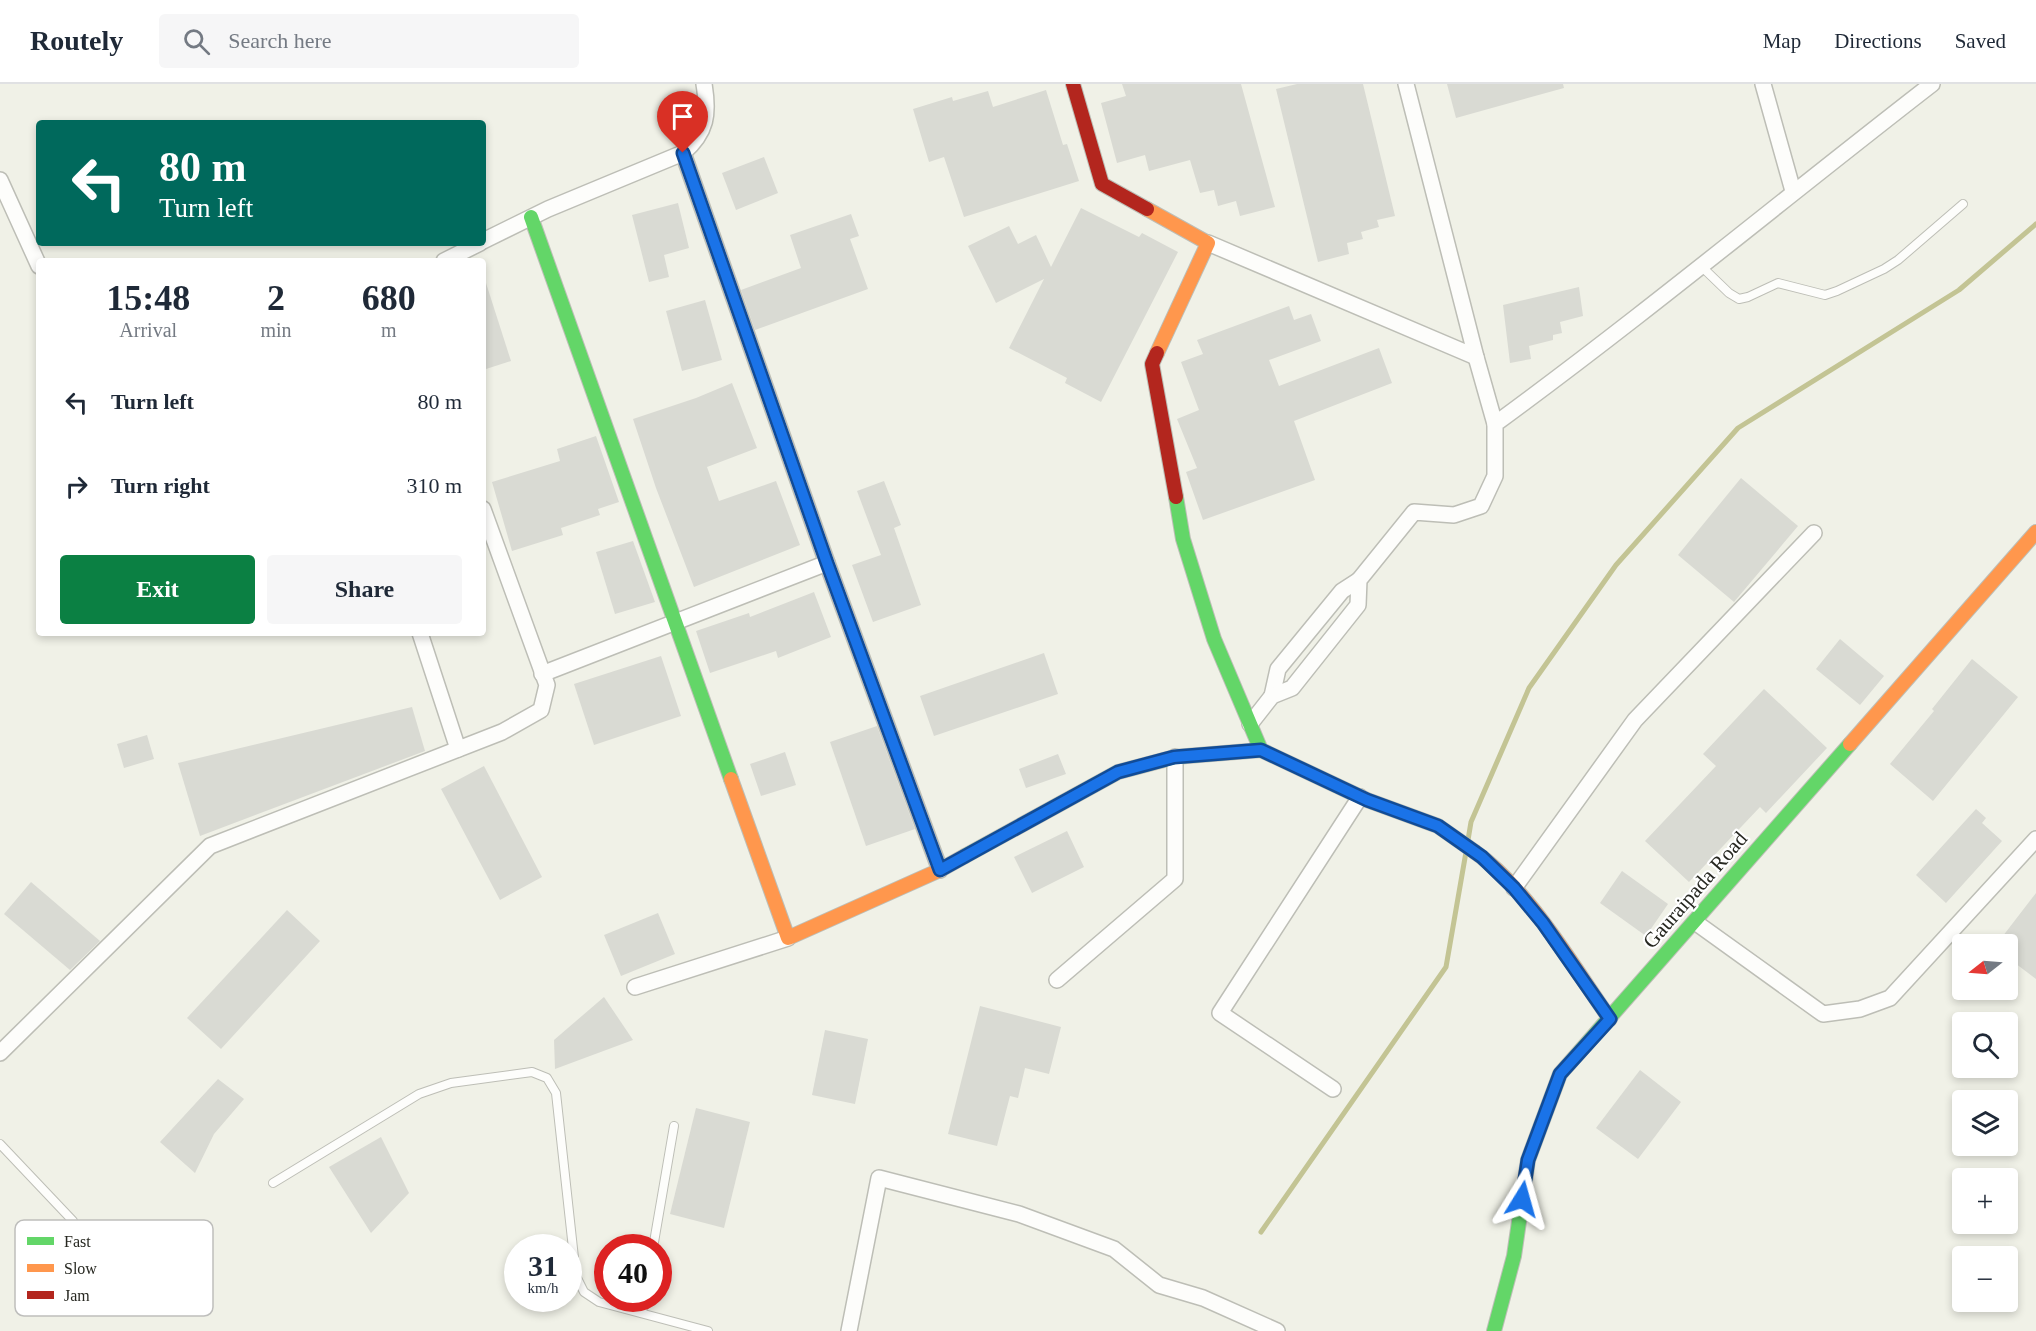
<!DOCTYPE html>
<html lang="en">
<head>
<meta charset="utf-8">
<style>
	:root { --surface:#fff; --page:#f6f6f7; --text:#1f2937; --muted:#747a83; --line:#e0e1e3; --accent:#0b8043 }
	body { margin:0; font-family:"Times New Roman",serif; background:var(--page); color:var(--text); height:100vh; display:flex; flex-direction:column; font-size:22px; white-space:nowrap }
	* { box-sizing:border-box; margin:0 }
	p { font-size:20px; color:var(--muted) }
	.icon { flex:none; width:33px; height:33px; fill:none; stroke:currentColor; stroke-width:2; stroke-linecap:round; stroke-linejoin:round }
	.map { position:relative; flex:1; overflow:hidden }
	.side { position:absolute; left:36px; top:174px; width:450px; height:378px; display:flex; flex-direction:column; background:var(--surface); border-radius:6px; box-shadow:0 3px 9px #0003 }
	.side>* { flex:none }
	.banner { position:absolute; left:36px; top:36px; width:450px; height:126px; border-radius:6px; box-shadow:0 3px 9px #0003; background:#00695c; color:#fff; overflow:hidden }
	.needle { width:39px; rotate:253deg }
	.fabs { position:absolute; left:1952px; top:850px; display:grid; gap:12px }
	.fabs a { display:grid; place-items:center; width:66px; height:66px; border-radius:6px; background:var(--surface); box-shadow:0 3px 9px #0003; font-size:30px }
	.speed { position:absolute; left:504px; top:1150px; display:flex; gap:12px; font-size:30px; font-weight:700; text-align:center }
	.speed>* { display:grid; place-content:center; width:78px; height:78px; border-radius:50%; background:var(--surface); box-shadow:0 3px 9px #0003; line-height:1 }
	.speed small { font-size:15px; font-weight:400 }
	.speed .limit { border:9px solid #d22; background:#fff; color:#111 }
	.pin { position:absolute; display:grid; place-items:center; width:51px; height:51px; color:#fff; margin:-62px -26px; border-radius:50% 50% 50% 0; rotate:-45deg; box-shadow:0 0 6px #0007 }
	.pin .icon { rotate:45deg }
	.me { position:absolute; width:66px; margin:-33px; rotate:8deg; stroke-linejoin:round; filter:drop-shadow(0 0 4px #0008) }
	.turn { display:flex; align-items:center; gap:21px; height:126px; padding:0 24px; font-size:27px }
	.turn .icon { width:78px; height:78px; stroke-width:2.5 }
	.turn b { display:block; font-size:42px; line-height:51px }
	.eta { display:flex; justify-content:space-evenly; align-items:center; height:102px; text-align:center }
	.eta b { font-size:36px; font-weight:700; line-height:42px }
	.button { display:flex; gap:12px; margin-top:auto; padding:12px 24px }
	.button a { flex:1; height:69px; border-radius:6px; background:var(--accent); color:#fff; font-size:24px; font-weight:700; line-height:69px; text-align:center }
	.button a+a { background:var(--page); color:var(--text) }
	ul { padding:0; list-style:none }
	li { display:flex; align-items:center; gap:18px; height:84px; padding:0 24px }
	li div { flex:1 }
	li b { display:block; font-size:22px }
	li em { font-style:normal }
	header { display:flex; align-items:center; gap:36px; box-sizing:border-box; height:84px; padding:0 30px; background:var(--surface); border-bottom:2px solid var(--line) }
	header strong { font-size:28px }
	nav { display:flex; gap:33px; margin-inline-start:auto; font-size:21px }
	.search { width:420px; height:54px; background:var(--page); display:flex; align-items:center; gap:15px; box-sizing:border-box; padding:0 21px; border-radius:6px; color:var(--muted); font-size:22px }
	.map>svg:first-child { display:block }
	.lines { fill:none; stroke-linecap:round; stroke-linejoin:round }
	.stream { stroke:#c3c494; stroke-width:5 }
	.building { fill:#d9dad3 }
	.lane-casing { stroke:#bdbeb6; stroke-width:10 }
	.street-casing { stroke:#bdbeb6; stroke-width:18 }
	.fast-casing { stroke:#bdbeb6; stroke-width:16 }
	.slow-casing { stroke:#bdbeb6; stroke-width:16 }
	.jam-casing { stroke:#bdbeb6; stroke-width:16 }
	.lane { stroke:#fdfdfb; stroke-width:8 }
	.street { stroke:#fdfdfb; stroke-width:15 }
	.fast { stroke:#63d668; stroke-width:14 }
	.slow { stroke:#ff974d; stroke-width:14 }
	.jam { stroke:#b3261e; stroke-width:14 }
	.route-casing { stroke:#114b97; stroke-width:15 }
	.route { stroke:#1a73e8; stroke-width:10 }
	.labels { text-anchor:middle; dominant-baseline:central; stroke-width:4.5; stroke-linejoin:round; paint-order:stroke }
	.street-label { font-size:21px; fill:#272821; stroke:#fff }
	.key { fill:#fff; stroke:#bebebc; stroke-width:1.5 }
	.key-label { font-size:16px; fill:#272821 }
</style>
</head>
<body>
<header>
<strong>Routely</strong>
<div class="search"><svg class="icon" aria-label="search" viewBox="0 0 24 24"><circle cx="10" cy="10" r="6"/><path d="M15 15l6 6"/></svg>Search here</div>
<nav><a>Map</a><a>Directions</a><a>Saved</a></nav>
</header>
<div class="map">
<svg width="2036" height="1247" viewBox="0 0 2036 1247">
	<rect width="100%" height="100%" fill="#f0f1e7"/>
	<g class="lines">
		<!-- stream -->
		<g class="stream">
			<polyline points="1468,756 1471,738 1529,604 1616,481 1738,344 1959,206 2036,140"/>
			<polyline points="1261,1148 1446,883 1466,768"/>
		</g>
	</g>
	<!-- building -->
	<g class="building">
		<polygon points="1122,0 1241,0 1275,123 1240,132 1236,117 1218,122 1214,106 1200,109 1190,76 1149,87 1145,71 1117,79 1101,19 1126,12"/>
		<polygon points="1297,0 1363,0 1395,132 1377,136 1379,143 1361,148 1363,155 1347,159 1349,170 1318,178 1276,5"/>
		<polygon points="1447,0 1563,0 1564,4 1456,34"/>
		<polygon points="1046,6 1063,61 1067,60 1079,97 964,133 944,73 929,78 913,25 952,13 953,17 988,7 993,23"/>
		<polygon points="764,73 778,109 736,126 722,89"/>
		<polygon points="678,119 689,164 664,171 669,193 649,198 632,131"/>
		<polygon points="1081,124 1139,153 1142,149 1178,168 1101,318 1065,299 1067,294 1009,264 1044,195 996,219 968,162 1009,142 1018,160 1036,151 1051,183"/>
		<polygon points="851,130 859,152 850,155 868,205 755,246 741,206 801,184 790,151"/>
		<polygon points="483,199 486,199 511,277 483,286"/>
		<polygon points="1579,203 1583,232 1560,238 1562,249 1553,251 1553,256 1529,262 1531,275 1510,279 1503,221"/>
		<polygon points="705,216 722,276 682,287 666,227"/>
		<polygon points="1289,222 1294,236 1311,230 1321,257 1269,276 1279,302 1379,264 1392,299 1294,337 1315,396 1203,436 1186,388 1197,384 1177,335 1199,326 1181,278 1203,270 1197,256"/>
		<polygon points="732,299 757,364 707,383 719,417 776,397 800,461 694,503 656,404 633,335 696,314"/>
		<polygon points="596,352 619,418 598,425 600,431 561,444 563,451 512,467 492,398 560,377 557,365"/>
		<polygon points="1741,394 1798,442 1734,518 1678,471"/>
		<polygon points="884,397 901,441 894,444 921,521 873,538 852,481 881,471 857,407"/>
		<polygon points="633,457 655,518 615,530 596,468"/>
		<polygon points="814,508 831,553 778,574 776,567 710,589 696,547 749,529 750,533"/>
		<polygon points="1840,555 1884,592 1860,621 1816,585"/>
		<polygon points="1044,569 1058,610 934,652 920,612"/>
		<polygon points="661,572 681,632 594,661 574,600"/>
		<polygon points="1972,575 2018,613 1933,717 1890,680 1934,627 1932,625"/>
		<polygon points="1764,605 1827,664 1766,729 1760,723 1689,798 1645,757 1716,682 1703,670"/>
		<polygon points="412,623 425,667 200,752 178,679"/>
		<polygon points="877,642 915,745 866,762 830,658"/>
		<polygon points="147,651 154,675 124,684 117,660"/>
		<polygon points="785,668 796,701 761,712 750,680"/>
		<polygon points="1058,670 1066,690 1026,704 1019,685"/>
		<polygon points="484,682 542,793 500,816 441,705"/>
		<polygon points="1976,725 1986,734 1982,739 2002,757 1946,819 1916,791"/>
		<polygon points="1067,747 1084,783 1032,809 1014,773"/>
		<polygon points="1622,787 1668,820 1646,852 1600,819"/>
		<polygon points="31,798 100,857 70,886 4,830"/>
		<polygon points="2036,809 2036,895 2007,873 2007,861 1996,861"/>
		<polygon points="287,826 320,857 221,965 187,934"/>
		<polygon points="658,829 675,870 621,892 604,851"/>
		<polygon points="604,913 633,956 555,985 554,956"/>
		<polygon points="980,922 1061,943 1049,990 1025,984 1018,1014 1010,1012 997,1062 948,1050"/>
		<polygon points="825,946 868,955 855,1020 812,1011"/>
		<polygon points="1640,986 1681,1018 1638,1075 1596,1044"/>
		<polygon points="218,995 244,1015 214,1050 195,1089 160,1058"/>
		<polygon points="696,1024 750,1038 724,1144 670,1130"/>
		<polygon points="381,1053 409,1109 371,1149 329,1083"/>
	</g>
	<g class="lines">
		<!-- lane casing -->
		<g class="lane-casing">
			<g id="lane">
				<polyline points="1701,182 1729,209 1739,215 1748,213 1778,199 1825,211 1837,207 1884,185 1898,176 1963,120"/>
				<polyline points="0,1060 73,1137"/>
				<polyline points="273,1099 419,1010 451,999 532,988 547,994 556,1009 576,1192 584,1208 599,1218 708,1247"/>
				<polyline points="653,1164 674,1042"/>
				<polyline points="642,1229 644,1215"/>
			</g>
		</g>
		<!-- street casing -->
		<g class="street-casing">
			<g id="street">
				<polyline points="1763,0 1793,107"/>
				<polyline points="683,69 827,479 940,786"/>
				<polyline points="0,96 39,182"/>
				<path d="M 483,157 L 548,125 L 683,69 C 707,48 709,30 704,0"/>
				<polyline points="1208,159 1476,273 1406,0"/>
				<polyline points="444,177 480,159"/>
				<polyline points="1476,273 1495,340"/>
				<polyline points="420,549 458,665"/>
				<polyline points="542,590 827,479"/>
				<polyline points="1272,612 1278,585 1342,507 1359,496"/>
				<path d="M 1250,640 L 1272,612 L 1292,604 L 1358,521 L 1359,496 L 1414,428 L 1454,431 L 1481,422 L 1495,392 L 1495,340 C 1644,231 1786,113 1932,0"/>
				<polyline points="1514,804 1635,636 1814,449"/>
				<polyline points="1695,838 1823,930 1860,925 1890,914 2036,755"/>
				<polyline points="1057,896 1175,795 1175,673"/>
				<polyline points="635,903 788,854"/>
				<polyline points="0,969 210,762 502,648 541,626 547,601 483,425"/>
				<polyline points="1333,1005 1220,929 1360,713"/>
				<polyline points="849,1247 879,1094 1019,1130 1114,1165 1159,1201 1203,1214 1277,1247"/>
			</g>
		</g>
		<!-- fast casing -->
		<g class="fast-casing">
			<g id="fast">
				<polyline points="531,133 731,695"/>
				<polyline points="1176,413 1183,455 1214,555 1261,666 1367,716 1438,742 1475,768"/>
				<polyline points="965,772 1118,688 1175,673 1261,666"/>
				<polyline points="1494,1247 1514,1172 1528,1076 1560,990 1850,660"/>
			</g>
		</g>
		<!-- slow casing -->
		<g class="slow-casing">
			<g id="slow">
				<polyline points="1147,125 1208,159 1157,269"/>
				<polyline points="1850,660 2036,448"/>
				<polyline points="731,695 788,854 940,786 965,772"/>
				<path d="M 1475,768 C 1529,806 1572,881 1610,935"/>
			</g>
		</g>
		<!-- jam casing -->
		<g class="jam-casing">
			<g id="jam">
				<polyline points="1073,0 1102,100 1147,125"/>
				<polyline points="1157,269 1152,280 1176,413"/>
			</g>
		</g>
		<!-- lane -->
		<use href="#lane" class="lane"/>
		<!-- street -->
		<use href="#street" class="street"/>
		<!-- fast -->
		<use href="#fast" class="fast"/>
		<!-- slow -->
		<use href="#slow" class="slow"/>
		<!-- jam -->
		<use href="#jam" class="jam"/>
	</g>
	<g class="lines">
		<!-- route casing -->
		<g class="route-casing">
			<polyline id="route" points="683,69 827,479 940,786 1118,688 1174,673 1261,666 1367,716 1438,742 1482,773 1514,804 1543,839 1610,935 1560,990 1528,1076 1522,1115"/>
		</g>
		<!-- route -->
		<use href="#route" class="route"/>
	</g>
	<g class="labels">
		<!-- street labels -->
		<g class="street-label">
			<text transform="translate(1695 806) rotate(-49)">Gauraipada Road</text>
		</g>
	</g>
	<!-- legend -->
	<rect x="15" y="1136" width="198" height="96" rx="9" class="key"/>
	<rect x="27" y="1153" width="27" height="8" fill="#63d668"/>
	<rect x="27" y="1180" width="27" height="8" fill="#ff974d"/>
	<rect x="27" y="1207" width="27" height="8" fill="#b3261e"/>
	<g class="key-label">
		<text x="64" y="1163">Fast</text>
		<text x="64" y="1190">Slow</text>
		<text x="64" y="1217">Jam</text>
	</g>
</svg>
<div class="fabs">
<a><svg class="needle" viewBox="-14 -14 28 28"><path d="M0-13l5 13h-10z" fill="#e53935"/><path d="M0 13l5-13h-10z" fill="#747a83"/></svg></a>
<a><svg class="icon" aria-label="search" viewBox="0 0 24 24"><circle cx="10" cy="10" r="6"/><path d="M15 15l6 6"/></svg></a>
<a><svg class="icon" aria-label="layers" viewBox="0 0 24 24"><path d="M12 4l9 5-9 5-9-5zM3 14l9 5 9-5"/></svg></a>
<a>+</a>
<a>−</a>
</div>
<div class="speed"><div>31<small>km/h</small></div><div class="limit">40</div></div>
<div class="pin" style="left:683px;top:69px;background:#d93025"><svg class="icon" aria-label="arrive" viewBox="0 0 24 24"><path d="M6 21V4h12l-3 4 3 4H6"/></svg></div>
<svg class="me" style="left:1522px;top:1115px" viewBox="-20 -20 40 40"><path d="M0-17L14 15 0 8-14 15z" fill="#1a73e8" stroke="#fff" stroke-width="4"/></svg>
<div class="banner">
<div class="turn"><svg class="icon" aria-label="left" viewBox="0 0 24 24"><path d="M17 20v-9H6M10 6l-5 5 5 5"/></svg><div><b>80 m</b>Turn left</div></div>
</div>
<section class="side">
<div class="eta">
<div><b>15:48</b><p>Arrival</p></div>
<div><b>2</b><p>min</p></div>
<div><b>680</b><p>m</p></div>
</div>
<ul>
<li><svg class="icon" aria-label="left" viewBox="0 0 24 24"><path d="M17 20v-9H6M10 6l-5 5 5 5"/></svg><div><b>Turn left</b></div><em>80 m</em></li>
<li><svg class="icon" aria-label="right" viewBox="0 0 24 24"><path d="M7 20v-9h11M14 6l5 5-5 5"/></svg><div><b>Turn right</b></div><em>310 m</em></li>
</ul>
<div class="button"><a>Exit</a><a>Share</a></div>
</section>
</div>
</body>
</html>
